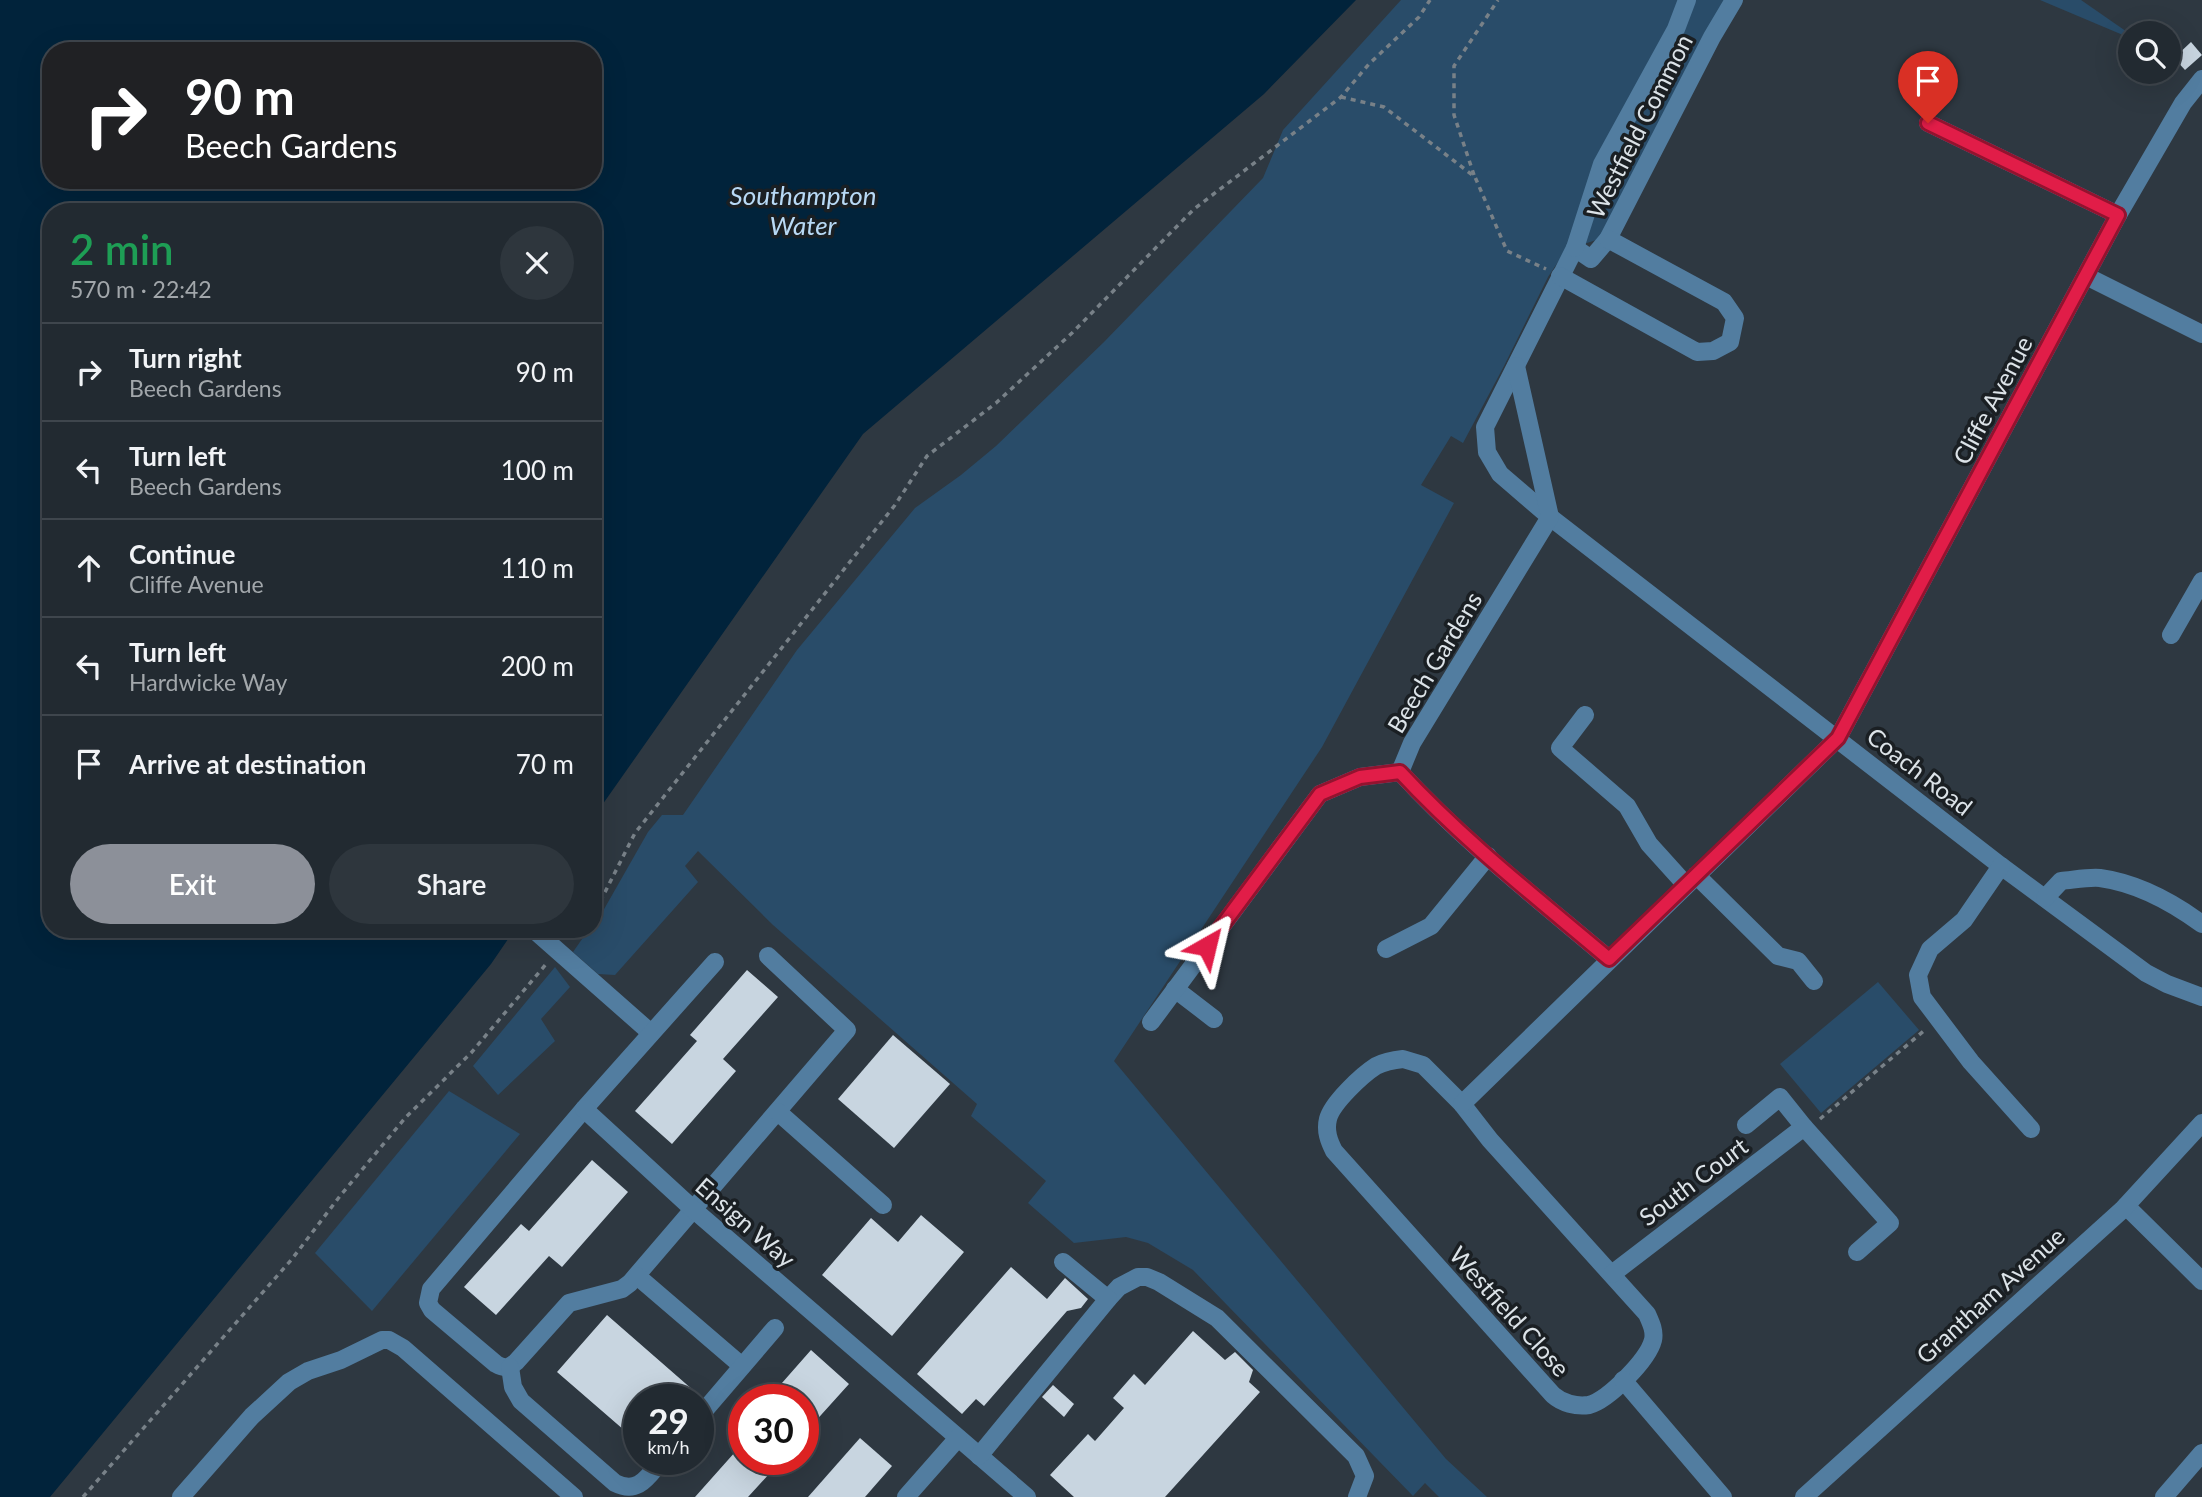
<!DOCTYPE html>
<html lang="en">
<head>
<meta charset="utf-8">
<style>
	:root { --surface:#222a31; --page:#2e363d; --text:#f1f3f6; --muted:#a2a7ab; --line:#3f464d; --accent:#8c9099 }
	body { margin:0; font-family:Lato,sans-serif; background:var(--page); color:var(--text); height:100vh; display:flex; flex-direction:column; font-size:26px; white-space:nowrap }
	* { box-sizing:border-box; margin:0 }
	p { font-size:23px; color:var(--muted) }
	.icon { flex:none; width:38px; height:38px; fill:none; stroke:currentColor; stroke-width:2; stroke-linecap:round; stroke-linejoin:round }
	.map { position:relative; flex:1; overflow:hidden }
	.panel { position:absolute; left:42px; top:203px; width:560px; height:735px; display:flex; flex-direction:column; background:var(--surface); border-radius:28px; box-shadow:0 7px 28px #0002,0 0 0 2px var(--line) }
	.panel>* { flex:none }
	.hud { position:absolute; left:42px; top:42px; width:560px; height:147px; border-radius:28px; box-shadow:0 7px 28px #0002,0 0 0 2px var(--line); background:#202124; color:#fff; overflow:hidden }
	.fabs { position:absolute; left:2118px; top:21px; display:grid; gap:14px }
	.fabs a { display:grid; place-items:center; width:63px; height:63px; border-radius:50%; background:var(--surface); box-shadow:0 7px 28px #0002,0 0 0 2px var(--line); font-size:35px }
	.speed { position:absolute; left:623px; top:1384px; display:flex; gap:14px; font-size:35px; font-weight:700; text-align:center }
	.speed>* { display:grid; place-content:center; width:91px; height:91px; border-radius:50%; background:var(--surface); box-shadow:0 7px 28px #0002,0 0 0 2px var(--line); line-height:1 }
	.speed small { font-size:18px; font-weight:400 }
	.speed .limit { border:10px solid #d22; background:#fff; color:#111 }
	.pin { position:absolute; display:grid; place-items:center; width:60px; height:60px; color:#fff; margin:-72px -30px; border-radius:50% 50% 50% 0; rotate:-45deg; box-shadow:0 0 7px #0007 }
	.pin .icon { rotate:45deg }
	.me { position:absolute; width:77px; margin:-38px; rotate:37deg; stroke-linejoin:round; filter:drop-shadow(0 0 5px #0008) }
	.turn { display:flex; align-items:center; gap:24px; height:147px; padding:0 28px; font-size:32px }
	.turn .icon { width:91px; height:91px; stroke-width:2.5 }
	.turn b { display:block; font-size:49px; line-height:60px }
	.round { display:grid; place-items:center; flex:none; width:74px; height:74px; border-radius:37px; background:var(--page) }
	.overview { display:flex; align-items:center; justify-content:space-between; height:119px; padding:0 28px }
	h1 { font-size:42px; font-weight:600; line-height:52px; color:#1e9e55 }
	.button { display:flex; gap:14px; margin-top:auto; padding:14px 28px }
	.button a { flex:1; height:80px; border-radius:42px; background:var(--accent); color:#fff; font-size:28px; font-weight:600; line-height:80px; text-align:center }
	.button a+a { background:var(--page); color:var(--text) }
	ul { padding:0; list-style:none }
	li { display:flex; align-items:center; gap:21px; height:98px; padding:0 28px; border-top:2px solid var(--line) }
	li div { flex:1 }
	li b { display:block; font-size:26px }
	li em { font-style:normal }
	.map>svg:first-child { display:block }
	.green { fill:#294c69 }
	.water { fill:#01233b; fill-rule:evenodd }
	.building { fill:#c8d5e0 }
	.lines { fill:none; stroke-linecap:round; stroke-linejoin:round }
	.path { stroke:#788188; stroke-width:3.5; stroke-dasharray:5 5; stroke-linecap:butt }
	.minor { stroke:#527da0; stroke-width:18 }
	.route-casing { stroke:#92132f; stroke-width:18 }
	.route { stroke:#e11d48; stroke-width:12 }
	.labels { text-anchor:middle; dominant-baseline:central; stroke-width:7; stroke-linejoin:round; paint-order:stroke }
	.street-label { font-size:24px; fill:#dce3e8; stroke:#1a1f23 }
	.water-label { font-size:26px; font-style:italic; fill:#b8d9f5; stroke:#1a1f23 }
</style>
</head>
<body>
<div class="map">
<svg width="2202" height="1497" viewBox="0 0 2202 1497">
	<rect width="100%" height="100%" fill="#2e3841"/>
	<!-- green -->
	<g class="green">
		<polygon points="1401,0 1728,0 1599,239 1566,250 1548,277 1504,366 1463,443 1451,436 1421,485 1454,503 1322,747 1114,1061 1446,1459 1487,1497 1439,1497 1425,1483 1413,1496 1193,1270 1148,1243 1126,1237 1074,1243 1028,1203 1046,1181 971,1116 977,1104 773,925 698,851 685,866 698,882 615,975 598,974 573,952 589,929 593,929 593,924 603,911 648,832 662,815 683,815 797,650 915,508 961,475 996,446 1104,342 1263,178 1283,130"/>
		<polygon points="2040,0 2081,0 2130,34 2130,38"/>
		<polygon points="555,967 570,987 541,1019 555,1041 498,1095 473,1066"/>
		<polygon points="1878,982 1919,1030 1821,1113 1780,1064"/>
		<polygon points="449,1091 520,1134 372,1311 315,1253"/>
	</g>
	<!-- water -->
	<path class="water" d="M 0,0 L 1356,0 L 1264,94 L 863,434 L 593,818 L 593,212 L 51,212 L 51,929 L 515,929 L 491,964 L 50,1497 L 0,1497 ZM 51,51 L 593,51 L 593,180 L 51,180 Z"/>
	<!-- building -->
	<g class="building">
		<polygon points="2191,42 2202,55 2185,70 2174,58"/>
		<polygon points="747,970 778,997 723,1059 736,1071 672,1144 635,1111 697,1041 690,1035"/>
		<polygon points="893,1035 950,1084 894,1148 838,1099"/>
		<polygon points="592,1160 628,1192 562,1267 549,1256 496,1315 464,1287 521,1224 529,1231"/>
		<polygon points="921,1215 964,1252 892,1336 822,1275 871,1218 898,1242"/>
		<polygon points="1011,1267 1047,1299 1065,1278 1088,1299 1081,1308 1067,1311 984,1406 976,1399 962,1414 917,1374"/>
		<polygon points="607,1315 701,1397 698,1400 639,1400 639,1443 557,1372"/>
		<polygon points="1193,1331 1225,1360 1235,1352 1253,1370 1249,1382 1260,1392 1165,1497 1074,1497 1050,1475 1088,1434 1095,1441 1124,1408 1113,1398 1134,1374 1145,1385"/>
		<polygon points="811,1350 849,1384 803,1435 803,1400 767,1400"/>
		<polygon points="1053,1385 1074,1404 1064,1417 1042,1397"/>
		<polygon points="860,1438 892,1466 865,1497 808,1497"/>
		<polygon points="744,1442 744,1460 782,1460 748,1497 695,1497"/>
	</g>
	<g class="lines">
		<!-- path -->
		<g class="path">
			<polyline points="1341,97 1384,107 1475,177 1507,251 1546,269"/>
			<polyline points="1474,175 1454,115 1454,66 1498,0"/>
			<polyline points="593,908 602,898 635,833 895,505 927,456 996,403 1072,333 1194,209 1341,97 1369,64 1419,17 1430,0"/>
			<polyline points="568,938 576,929"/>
			<polyline points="1820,1119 1926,1029"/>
			<polyline points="83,1497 292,1259 340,1196 406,1117 471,1053 547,963"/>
		</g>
		<!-- minor -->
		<g class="minor">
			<polyline points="1734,0 1712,37 1608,239 1591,259 1575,248 1485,427 1487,452 1500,474 1550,517 2001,866 2146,973 2167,984 2202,997"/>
			<polyline points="1928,123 2118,215"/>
			<polyline points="1575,248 1602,164 1676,29 1687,0"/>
			<polyline points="1560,276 1697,352 1713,351 1730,342 1735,318 1724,302 1608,239"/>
			<polyline points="2086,276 2202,334"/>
			<path d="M 1516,366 L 1550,517 L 1412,743 L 1400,772 C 1463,841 1538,899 1609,959"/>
			<polyline points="2171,635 2202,581"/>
			<polyline points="1585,715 1560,748 1627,806 1649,844 1686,885"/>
			<polyline points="2001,866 1964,920 1930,949 1918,975 1922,997 1971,1062 2031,1129"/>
			<polyline points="1696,875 1778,956 1798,961 1814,981"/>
			<path d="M 2045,898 L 2061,881 C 2073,880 2088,877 2100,878 C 2137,883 2172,902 2202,924"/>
			<polyline points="533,929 651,1033"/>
			<polyline points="1386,949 1431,926 1488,856"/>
			<path d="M 715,962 L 584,1109 L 431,1289 L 428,1303 L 432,1310 L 496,1364 C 505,1369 509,1368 516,1362 L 569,1303 L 622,1289 L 630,1283 L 847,1030 L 768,956"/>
			<polyline points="1175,989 1214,1019"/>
			<polyline points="1151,1022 1320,794 1360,777 1400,772"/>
			<path d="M 1403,1059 L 1423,1065 L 1462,1104 L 1490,1140 L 1647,1314 C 1651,1323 1655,1331 1653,1340 C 1648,1360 1608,1400 1589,1405 C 1576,1407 1562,1403 1553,1395 L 1334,1151 C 1329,1141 1325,1131 1328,1119 C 1332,1103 1362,1075 1376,1066 C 1384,1062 1394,1060 1403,1059 Z"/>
			<polyline points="1462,1104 1838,738 2118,215 2183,103 2202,79"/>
			<polyline points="584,1109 694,1210 1027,1497"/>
			<polyline points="778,1112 883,1205"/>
			<polyline points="1746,1125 1780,1097 1804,1127"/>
			<polyline points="2126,1206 2202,1281"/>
			<polyline points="1612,1274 1804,1127 1890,1223 1857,1252"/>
			<polyline points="637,1276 742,1366"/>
			<polyline points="1108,1299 1119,1287 1138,1277 1147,1277 1159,1282 1217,1318 1356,1456 1365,1476 1357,1497"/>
			<path d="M 510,1367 L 513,1387 L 521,1401 L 615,1483 C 639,1495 648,1476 662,1460"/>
			<polyline points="1623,1380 1723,1497"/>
			<polyline points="698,1418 775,1328"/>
			<polyline points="979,1456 1108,1299 1063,1262"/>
			<polyline points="181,1497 252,1416 289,1382 308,1371 341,1360 382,1340 389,1340 403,1348 574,1497"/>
			<polyline points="906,1497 958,1438"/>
			<polyline points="1804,1497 2122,1210 2202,1123"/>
			<polyline points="2164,1497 2202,1453"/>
		</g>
	</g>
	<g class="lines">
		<!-- route casing -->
		<g class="route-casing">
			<path id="route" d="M 1207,946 L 1320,794 L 1360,777 L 1400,772 C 1464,841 1538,899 1609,959 L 1838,738 L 2118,215 L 1928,123"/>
		</g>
		<!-- route -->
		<use href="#route" class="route"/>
	</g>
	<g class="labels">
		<!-- street labels -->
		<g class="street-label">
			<text transform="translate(1639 126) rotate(-63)">Westfield Common</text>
			<text transform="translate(1992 400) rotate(-62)">Cliffe Avenue</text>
			<text transform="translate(1434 662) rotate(-59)">Beech Gardens</text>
			<text transform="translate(1920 771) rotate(38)">Coach Road</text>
			<text transform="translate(1693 1181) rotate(-37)">South Court</text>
			<text transform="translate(746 1222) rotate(41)">Ensign Way</text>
			<text transform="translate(1990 1295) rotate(-42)">Grantham Avenue</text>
			<text transform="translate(1510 1311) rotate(48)">Westfield Close</text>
		</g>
		<!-- water labels -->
		<g class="water-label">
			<text x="803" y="195">Southampton<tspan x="803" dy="30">Water</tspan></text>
		</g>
	</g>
</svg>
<div class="fabs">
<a><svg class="icon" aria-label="search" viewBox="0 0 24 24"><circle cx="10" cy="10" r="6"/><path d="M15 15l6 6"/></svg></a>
</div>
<div class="speed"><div>29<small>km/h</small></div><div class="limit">30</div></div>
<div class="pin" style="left:1928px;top:123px;background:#d93025"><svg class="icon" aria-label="arrive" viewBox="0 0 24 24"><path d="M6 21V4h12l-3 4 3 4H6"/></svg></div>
<svg class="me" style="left:1207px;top:946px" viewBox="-20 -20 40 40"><path d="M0-17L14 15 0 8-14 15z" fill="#e11d48" stroke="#fff" stroke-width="4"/></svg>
<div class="hud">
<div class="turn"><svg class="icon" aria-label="right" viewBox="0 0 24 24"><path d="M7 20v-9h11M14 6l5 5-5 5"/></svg><div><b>90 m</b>Beech Gardens</div></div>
</div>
<section class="panel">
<div class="overview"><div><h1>2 min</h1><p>570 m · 22:42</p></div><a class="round"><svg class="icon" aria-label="close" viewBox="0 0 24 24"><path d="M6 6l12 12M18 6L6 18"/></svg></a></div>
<ul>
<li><svg class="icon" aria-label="right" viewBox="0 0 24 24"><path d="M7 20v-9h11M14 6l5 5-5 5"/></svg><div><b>Turn right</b><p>Beech Gardens</p></div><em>90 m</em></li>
<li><svg class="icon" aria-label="left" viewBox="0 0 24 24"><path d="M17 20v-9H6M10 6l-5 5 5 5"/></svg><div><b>Turn left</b><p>Beech Gardens</p></div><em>100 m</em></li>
<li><svg class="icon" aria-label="ahead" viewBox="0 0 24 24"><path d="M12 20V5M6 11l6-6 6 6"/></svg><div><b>Continue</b><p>Cliffe Avenue</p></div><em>110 m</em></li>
<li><svg class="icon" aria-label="left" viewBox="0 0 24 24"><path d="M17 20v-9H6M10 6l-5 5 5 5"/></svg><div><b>Turn left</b><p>Hardwicke Way</p></div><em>200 m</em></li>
<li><svg class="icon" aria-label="arrive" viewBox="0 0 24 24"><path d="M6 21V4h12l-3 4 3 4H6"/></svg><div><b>Arrive at destination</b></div><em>70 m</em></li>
</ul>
<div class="button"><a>Exit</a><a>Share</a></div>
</section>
</div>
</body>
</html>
